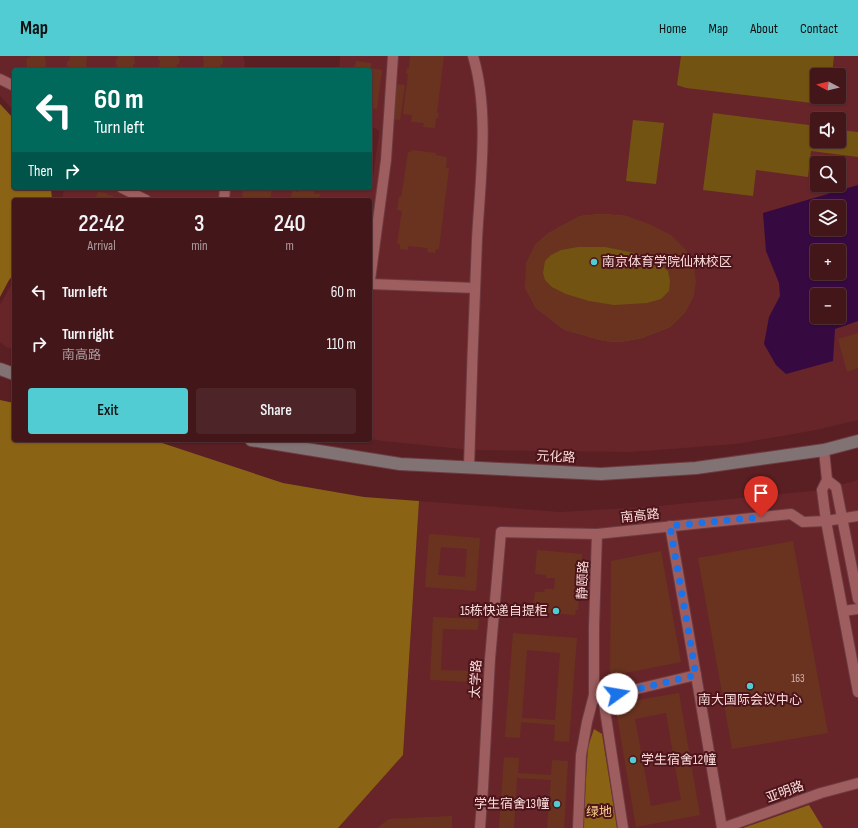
<!DOCTYPE html>
<html lang="en">
<head>
<meta charset="utf-8">
<style>
	:root { --surface:#43171a; --page:#4d2427; --text:#f1f3f6; --muted:#af9fa2; --line:#5b3639; --accent:#51ccd2 }
	body { margin:0; font-family:"Sofia Sans Condensed","Noto Sans SC",sans-serif; background:var(--page); color:var(--text); height:100vh; display:flex; flex-direction:column; font-size:15px; white-space:nowrap }
	* { box-sizing:border-box; margin:0 }
	p { font-size:13px; color:var(--muted) }
	.icon { flex:none; width:22px; height:22px; fill:none; stroke:currentColor; stroke-width:2; stroke-linecap:round; stroke-linejoin:round }
	.map { position:relative; flex:1; overflow:hidden }
	.details { position:absolute; left:12px; top:142px; width:360px; height:244px; display:flex; flex-direction:column; background:var(--surface); border-radius:4px; box-shadow:0 1px 3px #0004,0 0 0 1px var(--line) }
	.details>* { flex:none }
	.banner { position:absolute; left:12px; top:12px; width:360px; height:122px; border-radius:4px; box-shadow:0 1px 3px #0004,0 0 0 1px var(--line); background:#00695c; color:#fff; overflow:hidden }
	.needle { width:26px; rotate:277deg }
	.tools { position:absolute; left:810px; top:12px; display:grid; gap:8px }
	.tools a { display:grid; place-items:center; width:36px; height:36px; border-radius:4px; background:var(--surface); box-shadow:0 1px 3px #0004,0 0 0 1px var(--line); font-size:20px }
	.pin { position:absolute; display:grid; place-items:center; width:34px; height:34px; color:#fff; margin:-41px -17px; border-radius:50% 50% 50% 0; rotate:-45deg; box-shadow:0 0 4px #0007 }
	.pin .icon { rotate:45deg }
	.me { position:absolute; width:44px; margin:-22px; rotate:77deg; stroke-linejoin:round; filter:drop-shadow(0 0 3px #0008) }
	.turn { display:flex; align-items:center; gap:14px; height:84px; padding:0 16px; font-size:18px }
	.turn .icon { width:52px; height:52px; stroke-width:2.5 }
	.turn b { display:block; font-size:28px; line-height:34px }
	.then { display:flex; align-items:center; height:38px; padding:0 16px; background:#0003; gap:8px; font-size:15px }
	.eta { display:flex; justify-content:space-evenly; align-items:center; height:68px; text-align:center }
	.eta b { font-size:24px; font-weight:600; line-height:28px }
	.action { display:flex; gap:8px; margin-top:auto; padding:8px 16px }
	.action a { flex:1; height:46px; border-radius:4px; background:var(--accent); color:#111; font-size:16px; font-weight:600; line-height:46px; text-align:center }
	.action a+a { background:var(--page); color:var(--text) }
	ul { padding:0; list-style:none }
	li { display:flex; align-items:center; gap:12px; height:52px; padding:0 16px }
	li div { flex:1 }
	li b { display:block; font-size:15px }
	li em { font-style:normal }
	header { display:flex; align-items:center; gap:24px; box-sizing:border-box; height:56px; padding:0 20px; background:var(--accent); color:#111 }
	header strong { font-size:19px }
	nav { display:flex; gap:22px; margin-inline-start:auto; font-size:14px }
	.map>svg:first-child { display:block }
	.built { fill:#672529; fill-rule:evenodd }
	.green { fill:#735312 }
	.forest { fill:#8b6314 }
	.water { fill:#360940; fill-rule:evenodd }
	.building { fill:#6a3320; fill-rule:evenodd }
	.lines { fill:none; stroke-linecap:round; stroke-linejoin:round }
	.street-casing { stroke:#6d3b41; stroke-width:12 }
	.secondary-casing { stroke:#6d3b41; stroke-width:14 }
	.street { stroke:#9e5e5f; stroke-width:10 }
	.secondary { stroke:#817274; stroke-width:12 }
	.route { stroke:#1a73e8; stroke-width:7; stroke-dasharray:0 12.6 }
	.poi-dot { fill:#51ccd2; stroke:#4d1419; stroke-width:1.5 }
	.labels { text-anchor:middle; dominant-baseline:central; stroke-width:4; stroke-linejoin:round; paint-order:stroke }
	.number-label { font-size:11px; fill:#d7b2ad }
	.poi-label { font-size:13px; fill:#fbdcdc; stroke:#4d1419; text-anchor:start }
	.street-label { font-size:13px; fill:#fbdcdc; stroke:#4d1419 }
	.park-label { font-size:13px; fill:#f6cd8b; stroke:#4d1419 }
</style>
</head>
<body>
<header>
<strong>Map</strong>
<nav><a>Home</a><a>Map</a><a>About</a><a>Contact</a></nav>
</header>
<div class="map">
<svg width="858" height="772" viewBox="0 0 858 772">
	<rect width="100%" height="100%" fill="#591f23"/>
	<!-- built -->
	<g class="built">
		<polygon points="0,0 243,0 245,7 244,14 14,14 14,55 0,40"/>
		<path d="M 340,0 L 858,0 L 858,364 L 816,374 L 736,388 L 631,396 L 471,394 L 383,385 L 370,383 L 370,144 L 62,144 L 64,132 L 355,132 L 362,134 L 370,132 L 372,127 L 379,78 L 379,75 L 375,72 L 370,71 L 370,14 L 339,14 ZM 817,19 L 839,19 L 839,41 L 817,41 ZM 817,63 L 839,63 L 839,85 L 817,85 ZM 817,107 L 839,107 L 839,129 L 817,129 ZM 817,151 L 839,151 L 839,173 L 817,173 ZM 817,195 L 839,195 L 839,217 L 817,217 ZM 817,239 L 839,239 L 839,261 L 817,261 Z"/>
		<polygon points="14,224 14,293 6,291 0,286 0,249"/>
		<polygon points="858,424 858,772 338,772 403,699 419,445 560,456 647,451 822,434"/>
	</g>
	<!-- green -->
	<g class="green">
		<polygon points="681,0 834,0 832,19 817,19 817,41 830,41 829,46 820,48 686,32 677,29"/>
		<polygon points="713,57 817,70 817,85 839,85 839,74 858,76 858,101 811,95 808,121 756,114 753,140 703,134"/>
		<polygon points="633,64 664,67 656,128 626,125"/>
		<polygon points="602,158 627,160 694,239 685,256 670,271 642,282 620,286 604,285 565,274 536,252 525,231 535,189 549,177 580,160"/>
	</g>
	<!-- forest -->
	<g class="forest">
		<polygon points="0,48 14,63 14,132 51,132 52,144 14,144 14,218 9,224 0,241"/>
		<polygon points="0,344 14,347 14,384 153,384 283,427 364,441 419,445 403,699 338,772 0,772"/>
		<polygon points="594,673 602,678 617,772 583,772 588,691"/>
		<polygon points="809,749 823,772 743,772"/>
	</g>
	<!-- water -->
	<path class="water" d="M 858,129 L 858,265 L 835,273 L 833,305 L 786,318 L 776,309 L 764,288 L 769,261 L 780,240 L 779,227 L 766,195 L 763,157 ZM 817,151 L 839,151 L 839,173 L 817,173 ZM 817,195 L 839,195 L 839,217 L 817,217 ZM 817,239 L 839,239 L 839,261 L 817,261 Z"/>
	<!-- building -->
	<g class="building">
		<polygon points="30,0 45,0 46,10 44,12 45,12 45,14 26,14 28,11 27,11 27,7 26,7 27,2 29,2"/>
		<polygon points="70,0 87,0 86,13 84,12 84,14 69,14 70,11 67,10 67,5 69,5"/>
		<polygon points="117,0 134,0 135,8 133,8 133,13 126,12 126,14 116,14 117,8 116,8 116,3 118,3 118,2 117,1"/>
		<polygon points="159,0 178,0 178,2 180,2 179,8 177,8 176,14 157,14 157,12 159,12 160,4 158,4"/>
		<polygon points="203,0 222,0 221,2 223,2 223,8 221,8 220,14 201,14 201,12 203,12 204,4 203,4"/>
		<polygon points="410,0 444,0 437,57 439,57 438,62 436,62 435,72 423,71 424,67 411,66 412,59 403,58 408,18 406,17 407,12 409,12"/>
		<polygon points="356,5 371,7 371,12 382,14 377,53 370,52 370,14 354,14"/>
		<polygon points="396,28 405,29 400,64 392,63"/>
		<polygon points="412,94 436,97 436,99 447,101 446,112 449,112 439,193 436,193 435,197 427,196 428,192 408,190 408,194 400,193 400,188 397,188 402,155 397,154 399,141 401,141 403,130 408,96 411,96"/>
		<polygon points="243,132 272,132 270,144 242,144"/>
		<polygon points="299,132 315,133 314,138 320,138 319,144 291,144 292,134 298,136"/>
		<polygon points="98,136 107,137 107,139 113,140 113,144 95,144"/>
		<path d="M 602,158 L 627,160 L 649,168 L 671,179 L 685,193 L 694,209 L 696,226 L 694,239 L 685,256 L 670,271 L 642,282 L 620,286 L 604,285 L 565,274 L 536,252 L 525,231 L 526,207 L 535,189 L 549,177 L 580,160 ZM 578,191 L 605,191 L 635,197 L 658,207 L 668,215 L 670,225 L 669,235 L 661,243 L 647,247 L 614,249 L 589,245 L 566,238 L 552,231 L 545,224 L 543,217 L 545,205 L 551,199 L 561,194 Z"/>
		<polygon points="858,277 858,312 847,316 838,283"/>
		<path d="M 429,478 L 480,482 L 476,535 L 425,531 ZM 441,491 L 467,493 L 465,521 L 438,519 Z"/>
		<polygon points="793,485 828,677 732,693 698,502"/>
		<polygon points="537,494 582,498 578,554 576,554 575,559 536,556 536,551 533,550 535,536 544,536 545,533 554,533 555,522 546,522 546,519 535,518"/>
		<polygon points="661,495 681,606 610,620 611,505"/>
		<polygon points="433,561 479,563 478,574 443,573 441,614 473,615 473,626 430,624"/>
		<path d="M 513,577 L 577,582 L 569,686 L 554,685 L 555,669 L 521,666 L 520,682 L 505,681 ZM 527,594 L 560,597 L 555,664 L 522,662 Z"/>
		<path d="M 679,637 L 700,759 L 636,771 L 615,648 ZM 666,657 L 681,744 L 651,750 L 635,663 Z"/>
		<polygon points="504,701 519,702 518,717 551,719 552,704 568,705 564,772 547,772 551,724 517,722 514,772 499,772"/>
		<polygon points="452,760 452,772 377,772 389,763"/>
	</g>
	<g class="lines">
		<!-- street casing -->
		<g class="street-casing">
			<g id="street">
				<polyline points="0,23 14,30"/>
				<polyline points="122,132 146,144"/>
				<polyline points="224,144 225,132"/>
				<polyline points="370,224 386,104 393,0"/>
				<polyline points="370,228 475,232"/>
				<polyline points="824,394 827,424 822,434 826,465 858,636"/>
				<path d="M 469,411 C 471,335 474,260 477,184 C 480,125 490,56 473,0"/>
				<polyline points="827,424 836,431 858,543"/>
				<polyline points="670,470 696,619"/>
				<polyline points="597,478 594,571 594,639 603,641 623,772"/>
				<polyline points="843,555 858,553"/>
				<polyline points="603,641 696,619 722,772"/>
				<polyline points="480,772 483,732 490,603 501,476 597,478 791,458 803,466 826,465 858,460"/>
				<polyline points="578,772 581,699 587,666 594,639"/>
				<polyline points="723,772 821,737 858,727"/>
			</g>
		</g>
		<!-- secondary casing -->
		<g class="secondary-casing">
			<g id="secondary">
				<polyline points="0,313 14,318"/>
				<polyline points="251,384 400,408 601,418 696,412 824,394 858,385"/>
			</g>
		</g>
		<!-- street -->
		<use href="#street" class="street"/>
		<!-- secondary -->
		<use href="#secondary" class="secondary"/>
	</g>
	<g class="lines">
		<!-- route -->
		<polyline class="route" points="617,638 696,619 670,470 761,461"/>
	</g>
	<!-- markers -->
	<g class="poi-dot">
		<circle cx="594" cy="206" r="4"/>
		<circle cx="556" cy="555" r="4"/>
		<circle cx="750" cy="630" r="4"/>
		<circle cx="633" cy="704" r="4"/>
		<circle cx="557" cy="748" r="4"/>
	</g>
	<g class="labels">
		<!-- number labels -->
		<g class="number-label">
			<text x="798" y="622">163</text>
		</g>
		<!-- poi labels -->
		<g class="poi-label">
			<text x="602" y="206">南京体育学院仙林校区</text>
			<text x="548" y="555" text-anchor="end">15栋快递自提柜</text>
			<text x="750" y="644" text-anchor="middle">南大国际会议中心</text>
			<text x="641" y="704">学生宿舍12幢</text>
			<text x="549" y="748" text-anchor="end">学生宿舍13幢</text>
		</g>
		<!-- street labels -->
		<g class="street-label">
			<text transform="translate(556 401) rotate(3)">元化路</text>
			<text transform="translate(640 460) rotate(-6)">南高路</text>
			<text transform="translate(583 524) rotate(-88)">静颐路</text>
			<text transform="translate(476 623) rotate(-87)">太学路</text>
			<text transform="translate(785 736) rotate(-20)">亚明路</text>
		</g>
		<!-- park labels -->
		<g class="park-label">
			<text x="599" y="756">绿地</text>
		</g>
	</g>
</svg>
<div class="tools">
<a><svg class="needle" viewBox="-14 -14 28 28"><path d="M0-13l5 13h-10z" fill="#e53935"/><path d="M0 13l5-13h-10z" fill="#af9fa2"/></svg></a>
<a><svg class="icon" aria-label="sound" viewBox="0 0 24 24"><path d="M4 9h4l5-4v14l-5-4H4zM17 9q2 3 0 6"/></svg></a>
<a><svg class="icon" aria-label="search" viewBox="0 0 24 24"><circle cx="10" cy="10" r="6"/><path d="M15 15l6 6"/></svg></a>
<a><svg class="icon" aria-label="layers" viewBox="0 0 24 24"><path d="M12 4l9 5-9 5-9-5zM3 14l9 5 9-5"/></svg></a>
<a>+</a>
<a>−</a>
</div>
<div class="pin" style="left:761px;top:461px;background:#d93025"><svg class="icon" aria-label="arrive" viewBox="0 0 24 24"><path d="M6 21V4h12l-3 4 3 4H6"/></svg></div>
<svg class="me" style="left:617px;top:638px" viewBox="-20 -20 40 40"><circle r="19" fill="#fff"/><path d="M0-13L10 11 0 6-10 11z" fill="#1a73e8"/></svg>
<div class="banner">
<div class="turn"><svg class="icon" aria-label="left" viewBox="0 0 24 24"><path d="M17 20v-9H6M10 6l-5 5 5 5"/></svg><div><b>60 m</b>Turn left</div></div>
<div class="then">Then<svg class="icon" aria-label="right" viewBox="0 0 24 24"><path d="M7 20v-9h11M14 6l5 5-5 5"/></svg></div>
</div>
<section class="details">
<div class="eta">
<div><b>22:42</b><p>Arrival</p></div>
<div><b>3</b><p>min</p></div>
<div><b>240</b><p>m</p></div>
</div>
<ul>
<li><svg class="icon" aria-label="left" viewBox="0 0 24 24"><path d="M17 20v-9H6M10 6l-5 5 5 5"/></svg><div><b>Turn left</b></div><em>60 m</em></li>
<li><svg class="icon" aria-label="right" viewBox="0 0 24 24"><path d="M7 20v-9h11M14 6l5 5-5 5"/></svg><div><b>Turn right</b><p>南高路</p></div><em>110 m</em></li>
</ul>
<div class="action"><a>Exit</a><a>Share</a></div>
</section>
</div>
</body>
</html>
